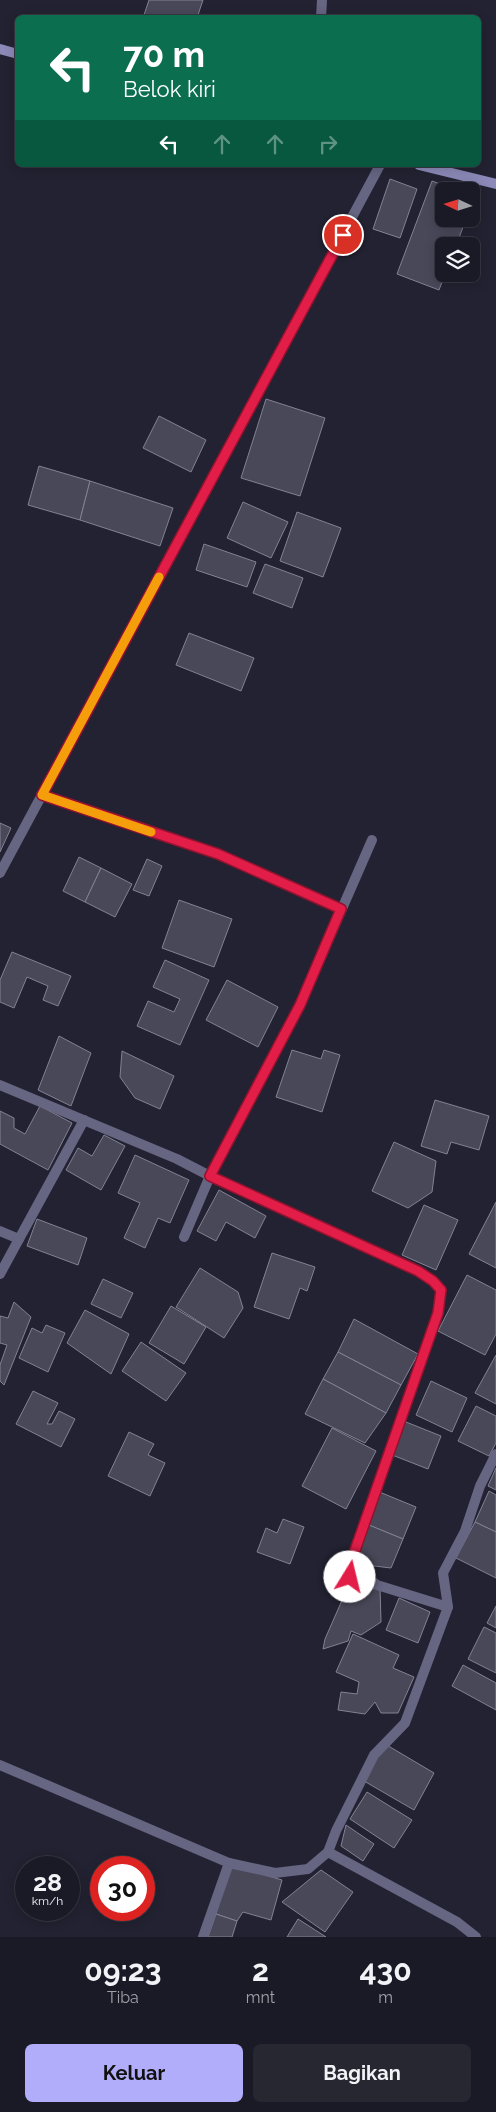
<!DOCTYPE html>
<html lang="id">
<head>
<meta charset="utf-8">
<style>
	:root { --surface:#1a1a26; --page:#272732; --text:#f1f3f6; --muted:#9fa1a7; --line:#383843; --accent:#b1adfa }
	body { margin:0; font-family:Raleway,sans-serif; background:var(--page); color:var(--text); height:100vh; display:flex; flex-direction:column; font-size:19px; white-space:nowrap }
	* { box-sizing:border-box; margin:0 }
	p { font-size:16px; color:var(--muted) }
	.icon { flex:none; width:28px; height:28px; fill:none; stroke:currentColor; stroke-width:2; stroke-linecap:round; stroke-linejoin:round }
	.map { position:relative; height:1937px; overflow:hidden }
	.details { display:flex; flex-direction:column; background:var(--surface); flex:1 }
	.details>* { flex:none }
	.guide { position:absolute; left:15px; top:15px; width:466px; height:152px; border-radius:8px; box-shadow:0 2px 12px #0003,0 0 0 1px var(--line); background:#0b6e4f; color:#fff; overflow:hidden }
	.needle { width:32px; rotate:274deg }
	.tools { position:absolute; left:435px; top:182px; display:grid; gap:10px }
	.tools a { display:grid; place-items:center; width:45px; height:45px; border-radius:8px; background:var(--surface); box-shadow:0 2px 12px #0003,0 0 0 1px var(--line); font-size:25px }
	.speed { position:absolute; left:15px; top:1856px; display:flex; gap:10px; font-size:25px; font-weight:700; text-align:center }
	.speed>* { display:grid; place-content:center; width:65px; height:65px; border-radius:50%; background:var(--surface); box-shadow:0 2px 12px #0003,0 0 0 1px var(--line); line-height:1 }
	.speed small { font-size:12px; font-weight:400 }
	.speed .limit { border:8px solid #d22; background:#fff; color:#111 }
	.pin { position:absolute; display:grid; place-items:center; width:42px; height:42px; color:#fff; margin:-21px; border:2px solid #fff; border-radius:50%; box-shadow:0 1px 5px #0007 }
	.me { position:absolute; width:55px; margin:-28px; rotate:9deg; stroke-linejoin:round; filter:drop-shadow(0 0 4px #0008) }
	.turn { display:flex; align-items:center; gap:18px; height:105px; padding:0 25px; font-size:22px }
	.turn .icon { width:65px; height:65px; stroke-width:2.5 }
	.turn b { display:block; font-size:35px; line-height:42px }
	.lanes { display:flex; align-items:center; height:48px; padding:0 25px; background:#0003; justify-content:center; gap:25px; direction:ltr }
	.lanes .off { opacity:.35 }
	.eta { display:flex; justify-content:space-evenly; align-items:center; height:85px; text-align:center }
	.eta b { font-size:30px; font-weight:700; line-height:35px }
	.action { display:flex; gap:10px; margin-top:auto; padding:10px 25px }
	.action a { flex:1; height:58px; border-radius:8px; background:var(--accent); color:#111; font-size:20px; font-weight:700; line-height:58px; text-align:center }
	.action a+a { background:var(--page); color:var(--text) }
	.map>svg:first-child { display:block }
	.building { fill:#484859; stroke:#828295 }
	.lines { fill:none; stroke-linecap:round; stroke-linejoin:round }
	.lane { stroke:#666582; stroke-width:10 }
	.street { stroke:#666582; stroke-width:10 }
	.secondary { stroke:#8b8ab8; stroke-width:10 }
	.route-casing { stroke:#92132f; stroke-width:12 }
	.route { stroke:#e11d48; stroke-width:9 }
	.slow { stroke:#f59e0b; stroke-width:9 }
</style>
</head>
<body>
<div class="map">
<svg width="496" height="1937" viewBox="0 0 496 1937">
	<rect width="100%" height="100%" fill="#232232"/>
	<!-- building -->
	<g class="building">
		<polygon points="149,0 203,0 197,18 143,18"/>
		<polygon points="390,179 417,189 400,238 373,229"/>
		<polygon points="432,181 459,191 444,191 444,219 466,219 456,246 444,246 444,274 445,274 439,290 397,274"/>
		<polygon points="266,399 325,418 300,496 241,478"/>
		<polygon points="159,416 206,440 191,472 143,448"/>
		<polygon points="39,466 90,481 80,520 28,505"/>
		<polygon points="90,481 173,508 160,546 80,520"/>
		<polygon points="243,502 288,522 271,558 227,538"/>
		<polygon points="297,512 341,528 323,577 280,561"/>
		<polygon points="204,544 256,562 247,587 196,570"/>
		<polygon points="265,564 303,578 292,608 253,593"/>
		<polygon points="189,633 254,658 241,691 176,665"/>
		<polygon points="0,823 11,828 0,852"/>
		<polygon points="79,857 101,868 85,902 63,891"/>
		<polygon points="147,859 162,866 149,896 133,890"/>
		<polygon points="101,868 132,884 115,917 85,902"/>
		<polygon points="179,900 232,919 214,967 162,948"/>
		<polygon points="12,952 71,976 58,1006 43,1000 48,986 27,977 14,1008 0,1002 0,980"/>
		<polygon points="165,960 209,980 180,1045 137,1026 148,1001 174,1012 180,999 153,987"/>
		<polygon points="227,980 278,1007 258,1047 206,1020"/>
		<polygon points="59,1036 91,1053 71,1106 38,1090"/>
		<polygon points="292,1050 321,1059 324,1050 340,1055 322,1112 276,1097"/>
		<polygon points="122,1051 174,1076 160,1109 135,1098 120,1077"/>
		<polygon points="435,1100 489,1116 479,1150 451,1142 447,1154 421,1146"/>
		<polygon points="40,1106 72,1123 48,1170 0,1144 0,1111 14,1118 14,1128 25,1134"/>
		<polygon points="104,1135 125,1146 101,1190 66,1170 78,1148 92,1156"/>
		<polygon points="394,1142 436,1161 432,1192 408,1208 372,1191"/>
		<polygon points="135,1155 189,1180 170,1223 158,1218 145,1248 124,1238 140,1203 118,1193"/>
		<polygon points="219,1190 266,1216 255,1238 226,1222 216,1241 197,1231"/>
		<polygon points="496,1202 496,1268 469,1254"/>
		<polygon points="424,1205 458,1220 436,1270 402,1255"/>
		<polygon points="37,1219 87,1238 78,1265 27,1246"/>
		<polygon points="272,1253 315,1267 307,1291 300,1288 289,1319 254,1307"/>
		<polygon points="200,1268 238,1292 243,1308 224,1338 176,1307"/>
		<polygon points="467,1275 496,1290 496,1334 485,1355 438,1331"/>
		<polygon points="103,1279 133,1293 121,1318 91,1304"/>
		<polygon points="14,1302 31,1317 4,1385 0,1381 0,1365 7,1345 0,1343 0,1316 8,1318"/>
		<polygon points="171,1306 206,1327 184,1364 149,1343"/>
		<polygon points="85,1310 129,1334 111,1374 67,1343"/>
		<polygon points="354,1319 418,1354 401,1385 338,1352"/>
		<polygon points="46,1325 65,1333 48,1372 19,1358 32,1328 42,1333"/>
		<polygon points="141,1342 186,1373 166,1401 122,1371"/>
		<polygon points="338,1352 401,1385 386,1413 323,1379"/>
		<polygon points="496,1355 496,1404 475,1393"/>
		<polygon points="323,1379 386,1413 365,1443 305,1414"/>
		<polygon points="431,1381 467,1398 452,1432 416,1415"/>
		<polygon points="33,1391 58,1403 47,1424 52,1424 59,1411 75,1419 61,1447 16,1424"/>
		<polygon points="476,1406 496,1416 496,1443 489,1456 458,1441"/>
		<polygon points="401,1420 441,1436 428,1469 387,1453"/>
		<polygon points="332,1428 376,1451 346,1509 302,1486"/>
		<polygon points="129,1432 154,1444 148,1455 165,1463 150,1496 108,1476"/>
		<polygon points="496,1468 496,1490 488,1486"/>
		<polygon points="377,1491 416,1507 403,1539 364,1523"/>
		<polygon points="489,1491 496,1495 496,1532 475,1522"/>
		<polygon points="283,1519 304,1527 290,1564 257,1552 266,1528 277,1533"/>
		<polygon points="475,1522 496,1532 496,1578 456,1558"/>
		<polygon points="364,1523 403,1539 391,1568 358,1564"/>
		<polygon points="380,1588 381,1622 361,1635 351,1631 348,1641 323,1649 325,1639 347,1589"/>
		<polygon points="399,1598 430,1612 418,1643 386,1630"/>
		<polygon points="496,1606 496,1628 487,1623"/>
		<polygon points="484,1627 496,1633 496,1673 468,1659"/>
		<polygon points="353,1634 399,1655 393,1668 414,1677 398,1713 381,1713 375,1702 365,1714 338,1710 341,1692 357,1694 359,1682 336,1672"/>
		<polygon points="463,1665 496,1683 496,1710 452,1686"/>
		<polygon points="385,1744 434,1773 414,1810 364,1781"/>
		<polygon points="367,1792 412,1820 394,1848 350,1819"/>
		<polygon points="346,1825 374,1844 363,1861 341,1846"/>
		<polygon points="230,1865 282,1880 271,1920 243,1912 237,1921 216,1914"/>
		<polygon points="321,1870 353,1892 325,1932 282,1902"/>
		<polygon points="216,1914 237,1921 232,1937 208,1937"/>
		<polygon points="298,1919 326,1937 287,1937"/>
	</g>
	<g class="lines">
		<!-- lane -->
		<polyline class="lane" points="321,18 322,0"/>
		<!-- street -->
		<g class="street">
			<polyline points="41,795 218,854 341,909"/>
			<polyline points="0,873 380,165"/>
			<polyline points="0,1085 177,1159 210,1176 418,1271 433,1281 441,1290 438,1313 352,1559 350,1577 367,1577 377,1585 448,1607"/>
			<polyline points="0,1231 19,1239"/>
			<polyline points="184,1237 210,1176 300,1005 372,840"/>
			<polyline points="0,1274 84,1120"/>
			<polyline points="0,1765 229,1863 275,1873 308,1869 328,1852 336,1831 374,1755 405,1723 448,1607 443,1573 465,1531 480,1486 496,1454"/>
			<polyline points="328,1852 457,1922 476,1937"/>
			<polyline points="203,1937 229,1863"/>
		</g>
		<!-- secondary -->
		<g class="secondary">
			<polyline points="0,49 18,54"/>
			<polyline points="419,165 496,184"/>
		</g>
	</g>
	<g class="lines">
		<!-- route casing -->
		<g class="route-casing">
			<polyline id="route" points="343,235 42,795 218,854 341,909 300,1005 210,1176 418,1271 433,1281 441,1290 438,1313 352,1559 350,1577"/>
		</g>
		<!-- route -->
		<use href="#route" class="route"/>
		<!-- slow -->
		<polyline class="slow" points="151,832 42,795 159,577"/>
	</g>
</svg>
<div class="tools">
<a><svg class="needle" viewBox="-14 -14 28 28"><path d="M0-13l5 13h-10z" fill="#e53935"/><path d="M0 13l5-13h-10z" fill="#9fa1a7"/></svg></a>
<a><svg class="icon" aria-label="layers" viewBox="0 0 24 24"><path d="M12 4l9 5-9 5-9-5zM3 14l9 5 9-5"/></svg></a>
</div>
<div class="speed"><div>28<small>km/h</small></div><div class="limit">30</div></div>
<div class="pin" style="left:343px;top:235px;background:#d93025"><svg class="icon" aria-label="arrive" viewBox="0 0 24 24"><path d="M6 21V4h12l-3 4 3 4H6"/></svg></div>
<svg class="me" style="left:350px;top:1577px" viewBox="-20 -20 40 40"><circle r="19" fill="#fff"/><path d="M0-13L10 11 0 6-10 11z" fill="#e11d48"/></svg>
<div class="guide">
<div class="turn"><svg class="icon" aria-label="left" viewBox="0 0 24 24"><path d="M17 20v-9H6M10 6l-5 5 5 5"/></svg><div><b>70 m</b>Belok kiri</div></div>
<div class="lanes"><svg class="icon" aria-label="left" viewBox="0 0 24 24"><path d="M17 20v-9H6M10 6l-5 5 5 5"/></svg><svg class="icon off" aria-label="ahead" viewBox="0 0 24 24"><path d="M12 20V5M6 11l6-6 6 6"/></svg><svg class="icon off" aria-label="ahead" viewBox="0 0 24 24"><path d="M12 20V5M6 11l6-6 6 6"/></svg><svg class="icon off" aria-label="right" viewBox="0 0 24 24"><path d="M7 20v-9h11M14 6l5 5-5 5"/></svg></div>
</div>
</div>
<section class="details">
<div class="eta">
<div><b>09:23</b><p>Tiba</p></div>
<div><b>2</b><p>mnt</p></div>
<div><b>430</b><p>m</p></div>
</div>
<div class="action"><a>Keluar</a><a>Bagikan</a></div>
</section>
</body>
</html>
